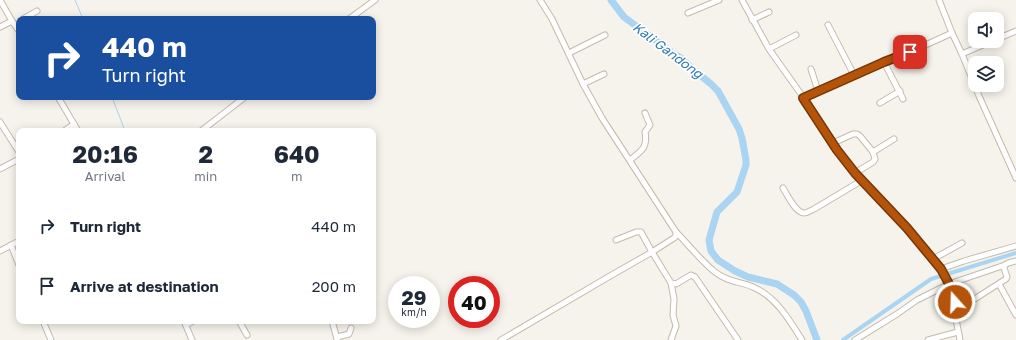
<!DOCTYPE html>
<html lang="en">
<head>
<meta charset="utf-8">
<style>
	:root { --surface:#fff; --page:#f6f6f7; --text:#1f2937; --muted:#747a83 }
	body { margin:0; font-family:"Golos Text",sans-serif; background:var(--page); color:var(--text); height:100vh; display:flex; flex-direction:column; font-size:15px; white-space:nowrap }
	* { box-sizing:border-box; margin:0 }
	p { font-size:13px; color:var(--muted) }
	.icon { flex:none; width:22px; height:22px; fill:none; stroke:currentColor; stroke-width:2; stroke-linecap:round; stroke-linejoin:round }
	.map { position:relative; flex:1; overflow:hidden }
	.sheet { position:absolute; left:16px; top:128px; width:360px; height:196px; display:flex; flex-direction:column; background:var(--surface); border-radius:8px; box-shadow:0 2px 10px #0003 }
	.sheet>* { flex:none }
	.top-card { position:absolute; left:16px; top:16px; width:360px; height:84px; border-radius:8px; box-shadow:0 2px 10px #0003; background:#1a4fa0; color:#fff; overflow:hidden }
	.controls { position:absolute; left:968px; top:12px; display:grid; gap:8px }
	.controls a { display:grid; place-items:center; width:36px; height:36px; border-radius:8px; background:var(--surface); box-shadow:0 2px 10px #0003; font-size:20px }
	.speed { position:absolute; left:388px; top:276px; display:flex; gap:8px; font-size:20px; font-weight:700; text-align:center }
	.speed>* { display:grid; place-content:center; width:52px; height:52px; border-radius:50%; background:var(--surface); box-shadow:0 2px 10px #0003; line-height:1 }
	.speed small { font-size:10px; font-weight:400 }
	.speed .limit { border:6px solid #d22; background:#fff; color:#111 }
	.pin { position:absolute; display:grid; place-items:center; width:34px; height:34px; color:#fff; margin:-17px; border-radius:8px; box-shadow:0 2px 6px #0006 }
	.me { position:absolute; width:44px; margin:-22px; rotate:340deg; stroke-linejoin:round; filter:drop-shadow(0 0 3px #0008) }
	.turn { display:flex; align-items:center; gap:14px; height:84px; padding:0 20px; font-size:18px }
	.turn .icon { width:52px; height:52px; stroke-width:2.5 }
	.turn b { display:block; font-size:28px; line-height:34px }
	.eta { display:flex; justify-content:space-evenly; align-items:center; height:68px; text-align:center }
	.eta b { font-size:24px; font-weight:700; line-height:28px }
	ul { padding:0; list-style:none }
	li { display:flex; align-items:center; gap:12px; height:60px; padding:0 20px }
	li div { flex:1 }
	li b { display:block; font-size:15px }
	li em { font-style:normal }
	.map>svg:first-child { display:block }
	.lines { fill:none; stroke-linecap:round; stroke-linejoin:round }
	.stream { stroke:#a9d4f2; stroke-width:1 }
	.canal { stroke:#a9d4f2; stroke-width:4 }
	.river { stroke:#a9d4f2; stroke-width:7 }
	.minor-casing { stroke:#c2bbae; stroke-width:7 }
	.minor { stroke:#fff; stroke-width:5 }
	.route-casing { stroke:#753606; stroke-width:10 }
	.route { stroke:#b45309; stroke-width:7 }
	.labels { text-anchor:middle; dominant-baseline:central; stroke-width:3.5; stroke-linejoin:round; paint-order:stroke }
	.water-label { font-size:13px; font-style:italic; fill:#2e7ab2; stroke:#fff }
</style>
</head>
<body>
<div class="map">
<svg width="1016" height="340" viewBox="0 0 1016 340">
	<rect width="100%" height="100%" fill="#f6f3ec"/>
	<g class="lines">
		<!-- stream -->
		<g class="stream">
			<polyline points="75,0 83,19"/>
			<polyline points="112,97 125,131"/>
		</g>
		<!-- canal -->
		<polyline class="canal" points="843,340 931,279 1016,253"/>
		<!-- river -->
		<polyline class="river" points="611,0 624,17 674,54 681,58 694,70 711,84 718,91 739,129 742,138 746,160 746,165 737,192 717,212 709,240 711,251 718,260 735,271 748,277 777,284 794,295 801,302 806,311 817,340"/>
		<!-- minor casing -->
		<g class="minor-casing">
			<g id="minor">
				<polyline points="0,0 12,21 19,31"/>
				<polyline points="540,0 552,19 583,84 602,118 676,232 676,236 674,238 652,252 671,283 676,284 691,275 695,277 738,340"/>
				<polyline points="742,0 769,49 803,97 837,150 861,181 907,228 933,259 941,269 949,284 1005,265"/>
				<polyline points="939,0 952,33"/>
				<polyline points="688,13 719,0"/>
				<polyline points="23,19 37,11"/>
				<polyline points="349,19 375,0"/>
				<polyline points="752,20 769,12"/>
				<polyline points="828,25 854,75"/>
				<polyline points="0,27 12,21"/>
				<polyline points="997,39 1016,31"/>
				<polyline points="769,49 796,35"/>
				<polyline points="569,53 605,35"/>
				<polyline points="962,54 979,96 1016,178"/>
				<polyline points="884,62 903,99"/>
				<polyline points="811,69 818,91"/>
				<polyline points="583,84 604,74"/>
				<polyline points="58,97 78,131"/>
				<polyline points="803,97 884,62 910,52 952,33 962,54 992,41"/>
				<polyline points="880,103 900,91"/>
				<polyline points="0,122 19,152"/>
				<polyline points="64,131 74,124"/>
				<polyline points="201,131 245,97"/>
				<polyline points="833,143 853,134 857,134 860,136 873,152 894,139"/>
				<path d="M 630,160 C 641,151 648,148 645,132 L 650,125 L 645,113"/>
				<polyline points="0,169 19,159"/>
				<polyline points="855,173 873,162 875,159 873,152"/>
				<path d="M 783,188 C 788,196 795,212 804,213 C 808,213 811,210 814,209 L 861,181"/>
				<path d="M 676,232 C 688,244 702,262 715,272 C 729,283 741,281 755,288 C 777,298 790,321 802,340"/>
				<polyline points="11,245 19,265"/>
				<polyline points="0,251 19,241"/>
				<polyline points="933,259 962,243"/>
				<polyline points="941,269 964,261 1016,246"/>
				<polyline points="671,283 674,299 673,315 676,326 671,340"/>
				<polyline points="999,284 1016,315"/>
				<polyline points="955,314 973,300 1006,279 1007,277 1004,268 1005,265 1008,263 1016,261"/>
				<polyline points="43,321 51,340"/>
				<polyline points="184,321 192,340"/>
				<polyline points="239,321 247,335"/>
				<polyline points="332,321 337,339"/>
				<polyline points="186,325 193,321"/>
				<polyline points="337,337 349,334 351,328"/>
				<polyline points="501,340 610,276 652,252 641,232 636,232 616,240"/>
				<polyline points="855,340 897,314 917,300 949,284 955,302 955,314 960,340"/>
				<polyline points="928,340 958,332"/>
			</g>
		</g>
		<!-- minor -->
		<use href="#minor" class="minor"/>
	</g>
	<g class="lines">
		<!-- route casing -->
		<g class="route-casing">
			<polyline id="route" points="910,52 884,62 803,98 837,150 855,173 907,228 941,269 949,284 955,302"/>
		</g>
		<!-- route -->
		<use href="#route" class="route"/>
	</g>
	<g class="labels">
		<!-- water labels -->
		<g class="water-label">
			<text transform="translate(668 50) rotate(37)">Kali Gandong</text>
		</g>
	</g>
</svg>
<div class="controls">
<a><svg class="icon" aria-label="sound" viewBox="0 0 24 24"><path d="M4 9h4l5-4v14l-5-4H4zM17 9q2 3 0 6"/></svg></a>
<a><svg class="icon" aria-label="layers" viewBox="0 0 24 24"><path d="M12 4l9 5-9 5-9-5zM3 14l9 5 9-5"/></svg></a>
</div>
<div class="speed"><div>29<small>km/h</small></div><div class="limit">40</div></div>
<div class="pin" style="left:910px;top:52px;background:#d93025"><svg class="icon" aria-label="arrive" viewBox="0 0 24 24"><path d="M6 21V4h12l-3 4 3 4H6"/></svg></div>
<svg class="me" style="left:955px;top:302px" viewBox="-20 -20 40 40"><circle r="17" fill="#b45309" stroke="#fff" stroke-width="3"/><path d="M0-11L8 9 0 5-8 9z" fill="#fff"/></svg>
<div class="top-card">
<div class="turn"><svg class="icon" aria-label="right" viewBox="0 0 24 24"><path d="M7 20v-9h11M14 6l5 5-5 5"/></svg><div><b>440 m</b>Turn right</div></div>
</div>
<section class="sheet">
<div class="eta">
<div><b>20:16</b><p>Arrival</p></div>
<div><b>2</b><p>min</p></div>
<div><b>640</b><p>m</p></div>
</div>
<ul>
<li><svg class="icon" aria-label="right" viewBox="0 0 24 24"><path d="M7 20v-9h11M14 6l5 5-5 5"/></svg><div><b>Turn right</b></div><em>440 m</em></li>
<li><svg class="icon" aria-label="arrive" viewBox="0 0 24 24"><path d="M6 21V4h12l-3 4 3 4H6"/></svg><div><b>Arrive at destination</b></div><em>200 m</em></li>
</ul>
</section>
</div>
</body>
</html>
